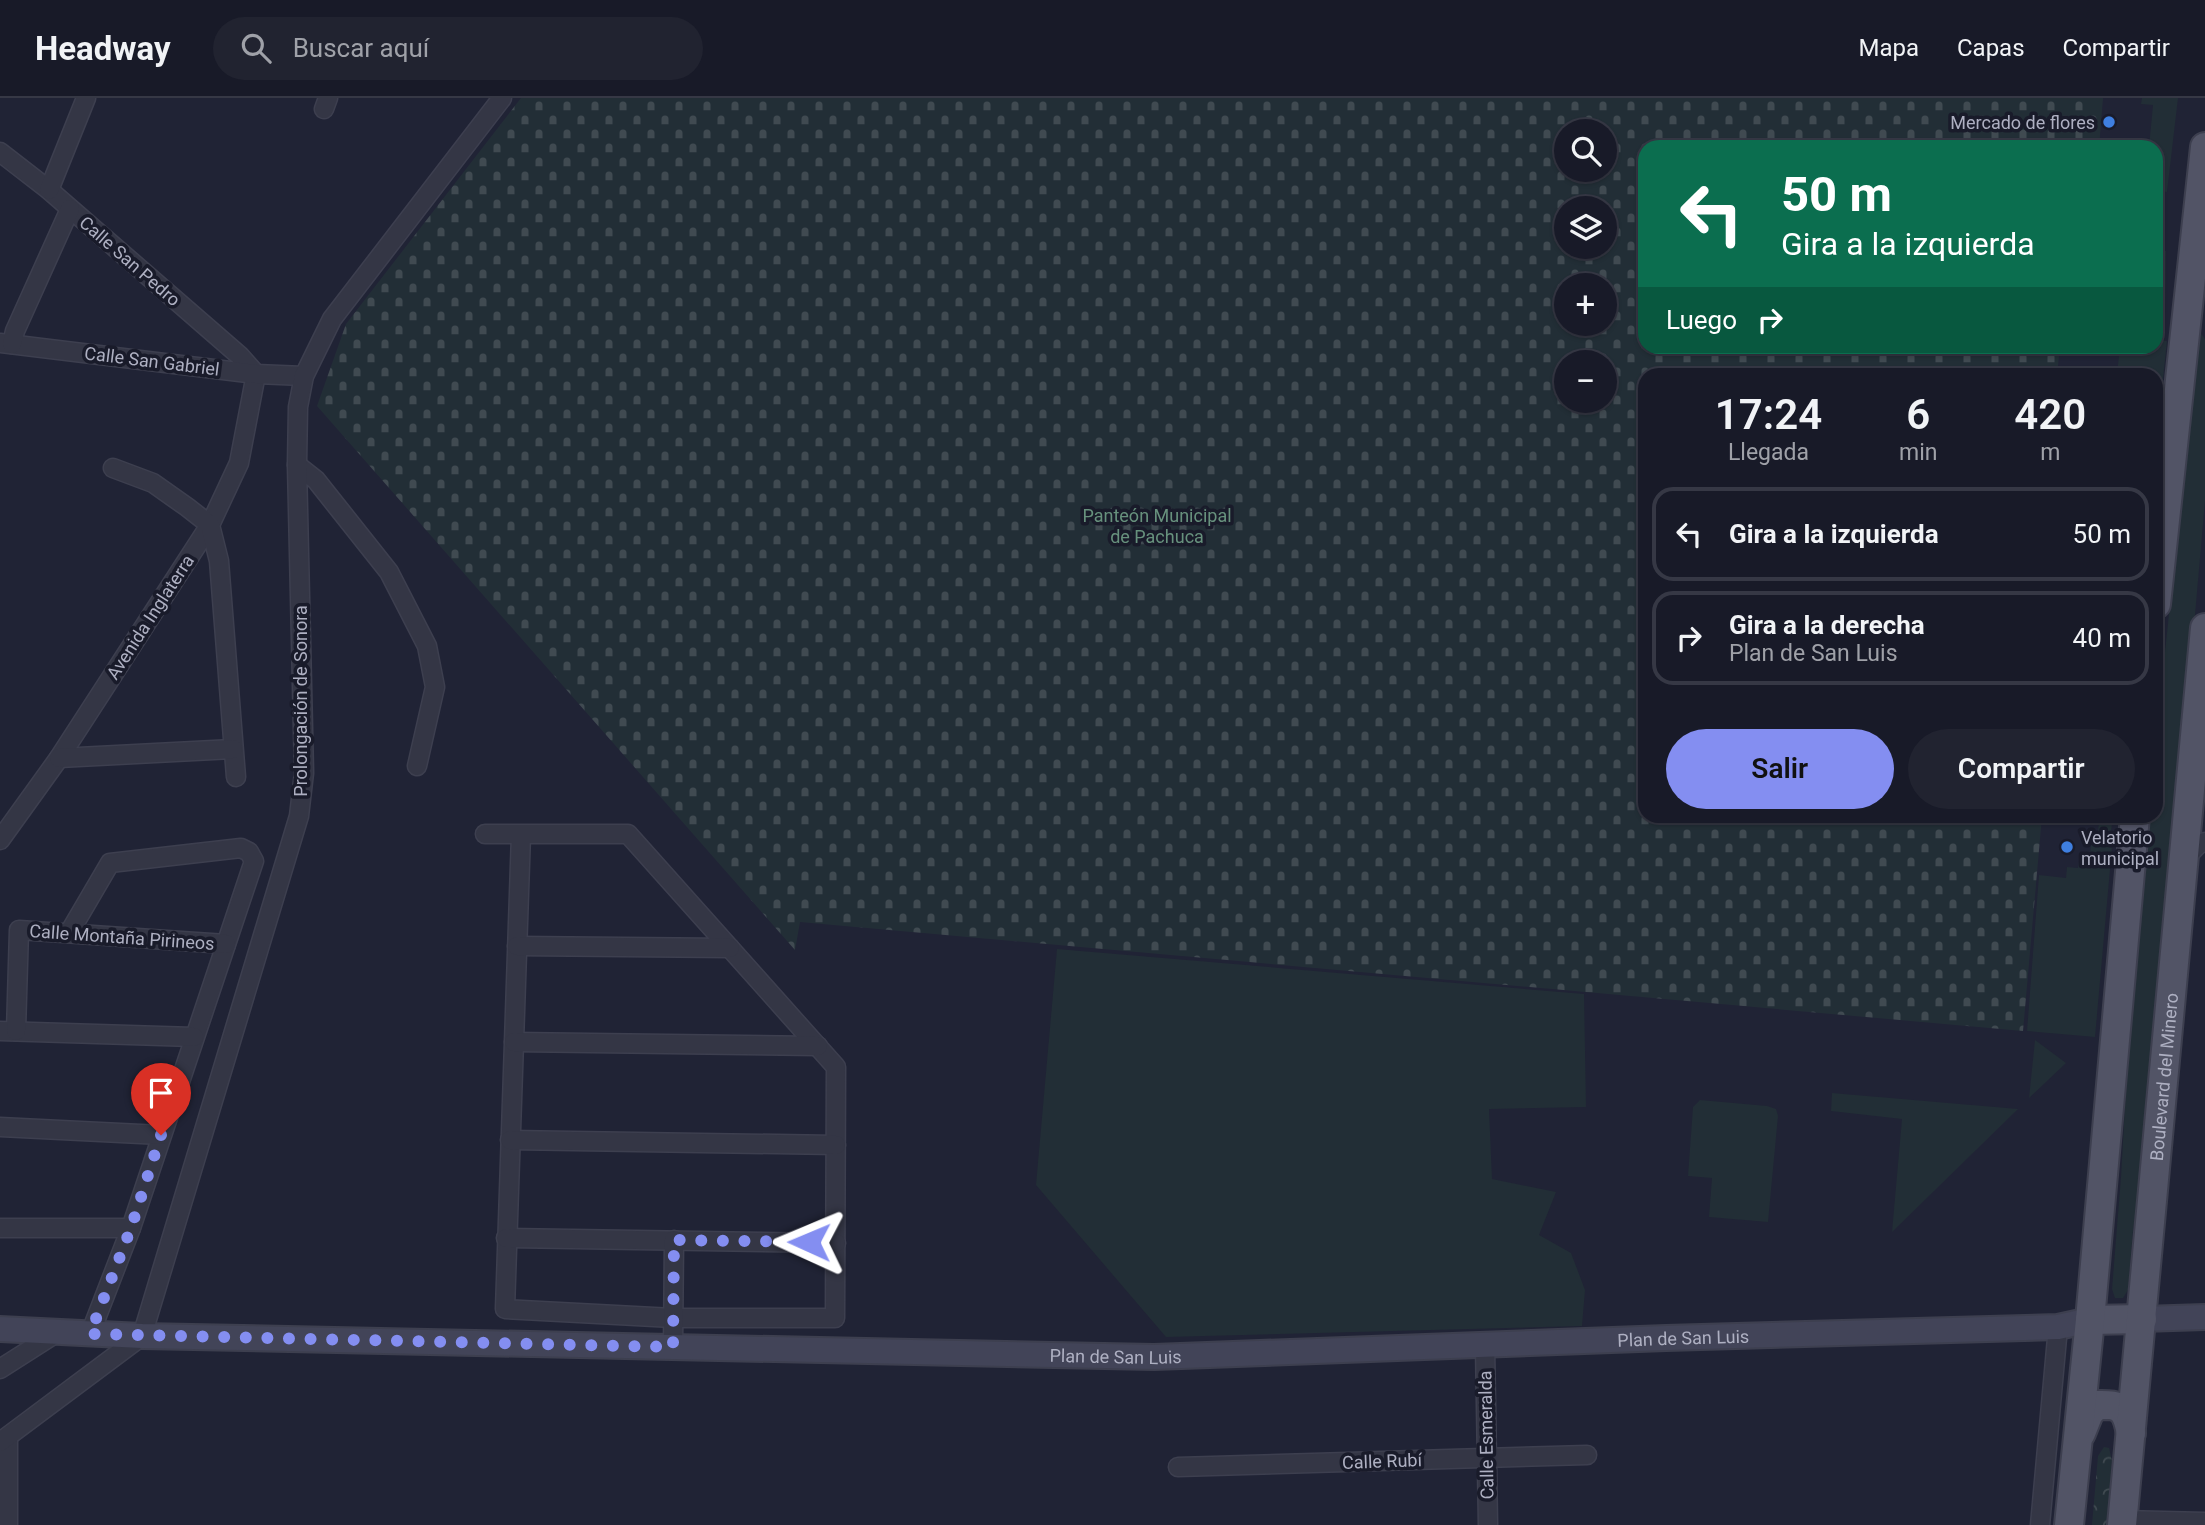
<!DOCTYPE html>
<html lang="es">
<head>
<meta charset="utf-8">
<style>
	:root { --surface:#181a28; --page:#212330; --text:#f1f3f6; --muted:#9fa1a8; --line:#363845; --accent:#848ef1 }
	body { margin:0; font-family:Roboto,sans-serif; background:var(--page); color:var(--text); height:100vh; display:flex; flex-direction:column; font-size:26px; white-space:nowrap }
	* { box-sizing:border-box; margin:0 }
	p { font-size:23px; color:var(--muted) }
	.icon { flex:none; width:38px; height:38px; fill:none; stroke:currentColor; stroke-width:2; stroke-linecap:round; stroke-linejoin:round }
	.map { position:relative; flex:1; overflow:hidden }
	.side { position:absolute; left:1638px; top:270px; width:525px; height:455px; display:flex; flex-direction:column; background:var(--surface); border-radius:21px; box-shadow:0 2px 5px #0004,0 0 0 2px var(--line) }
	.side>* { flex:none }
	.guide { position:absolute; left:1638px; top:42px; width:525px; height:214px; border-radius:21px; box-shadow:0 2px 5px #0004,0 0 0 2px var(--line); background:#0b6e4f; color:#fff; overflow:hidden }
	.tools { position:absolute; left:1554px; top:21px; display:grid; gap:14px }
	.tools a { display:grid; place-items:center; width:63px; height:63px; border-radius:50%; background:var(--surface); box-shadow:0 2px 5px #0004,0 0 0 2px var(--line); font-size:35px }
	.pin { position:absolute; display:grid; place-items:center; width:60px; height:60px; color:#fff; margin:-72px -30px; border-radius:50% 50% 50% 0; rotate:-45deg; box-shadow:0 0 7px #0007 }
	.pin .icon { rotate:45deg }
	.me { position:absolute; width:77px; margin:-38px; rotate:271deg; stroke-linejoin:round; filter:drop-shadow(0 0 5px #0008) }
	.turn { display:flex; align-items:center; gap:24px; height:147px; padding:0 28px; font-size:32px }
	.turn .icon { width:91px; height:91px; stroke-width:2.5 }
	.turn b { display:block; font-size:49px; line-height:60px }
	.then { display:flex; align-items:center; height:66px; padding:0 28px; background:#0003; gap:14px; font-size:26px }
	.eta { display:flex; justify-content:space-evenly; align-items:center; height:119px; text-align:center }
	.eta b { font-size:42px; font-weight:600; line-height:49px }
	.button { display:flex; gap:14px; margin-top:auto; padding:14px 28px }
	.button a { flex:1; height:80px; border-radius:42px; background:var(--accent); color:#111; font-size:28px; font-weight:600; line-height:80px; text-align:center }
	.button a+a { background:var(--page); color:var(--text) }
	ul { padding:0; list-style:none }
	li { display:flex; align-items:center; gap:21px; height:94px; margin:0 14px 10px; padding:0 14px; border:4px solid var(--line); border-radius:21px }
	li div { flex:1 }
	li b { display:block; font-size:26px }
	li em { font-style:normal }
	header { display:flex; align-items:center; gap:42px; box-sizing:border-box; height:98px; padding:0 35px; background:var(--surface); border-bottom:2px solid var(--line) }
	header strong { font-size:33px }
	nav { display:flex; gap:38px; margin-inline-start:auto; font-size:24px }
	.search { width:490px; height:63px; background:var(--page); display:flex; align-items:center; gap:18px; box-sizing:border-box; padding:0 24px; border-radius:38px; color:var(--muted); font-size:26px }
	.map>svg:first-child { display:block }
	.green { fill:#222e36 }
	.forest { fill:url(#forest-crowns) }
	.cemetery { fill:url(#cemetery-stones); fill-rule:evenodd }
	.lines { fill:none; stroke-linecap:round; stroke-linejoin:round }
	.street-casing { stroke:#3d3f4f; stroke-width:21 }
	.secondary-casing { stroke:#3d3f4f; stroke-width:28 }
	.primary-casing { stroke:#3d3f4f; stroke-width:32 }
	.street { stroke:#343645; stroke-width:18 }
	.secondary { stroke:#424458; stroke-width:24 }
	.primary { stroke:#525466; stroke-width:28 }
	.route { stroke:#848ef1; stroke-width:12; stroke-dasharray:0 21.6 }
	.shop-dot { fill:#3f7fe0; stroke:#191b2a; stroke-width:2.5 }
	.labels { text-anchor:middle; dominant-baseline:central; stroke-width:7; stroke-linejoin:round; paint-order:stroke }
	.poi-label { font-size:18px; fill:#aeb0c2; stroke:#191b2a; text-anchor:end }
	.street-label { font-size:18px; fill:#aeb0c2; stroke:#191b2a }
	.park-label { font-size:18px; fill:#67917d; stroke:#191b2a }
</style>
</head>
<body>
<header>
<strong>Headway</strong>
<div class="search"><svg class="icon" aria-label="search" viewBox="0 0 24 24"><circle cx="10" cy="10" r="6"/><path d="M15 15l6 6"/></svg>Buscar aquí</div>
<nav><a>Mapa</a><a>Capas</a><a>Compartir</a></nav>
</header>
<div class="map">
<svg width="2205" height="1427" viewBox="0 0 2205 1427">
	<defs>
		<pattern id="forest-crowns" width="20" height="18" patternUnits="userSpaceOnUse" patternTransform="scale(1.75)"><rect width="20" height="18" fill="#222e36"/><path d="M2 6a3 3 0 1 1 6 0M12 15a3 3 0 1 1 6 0" fill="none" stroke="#404a51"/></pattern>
		<pattern id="cemetery-stones" width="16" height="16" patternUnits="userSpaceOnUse" patternTransform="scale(1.75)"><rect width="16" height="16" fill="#222e36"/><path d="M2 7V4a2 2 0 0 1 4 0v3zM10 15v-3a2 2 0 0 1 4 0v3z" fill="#404a51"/></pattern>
	</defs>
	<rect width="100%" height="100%" fill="#202335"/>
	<!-- green -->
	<g class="green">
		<polygon points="2142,0 2178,0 2167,94 2156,93 2156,49 2149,49 2153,7 2141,6"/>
		<polygon points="2156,152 2166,153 2165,216 2156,215"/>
		<polygon points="2199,232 2205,241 2205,403 2152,1007 2133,1132 2128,1192 2123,1200 2115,1200 2112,1191 2121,1079 2131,900 2148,718 2156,718 2156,639"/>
		<polygon points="2156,242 2167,243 2156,347 2156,276 2117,276 2120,249 2156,248"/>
		<polygon points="2100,718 2113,718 2110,741 2097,740"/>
		<polygon points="2091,747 2112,749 2095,939 2027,933 2039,777 2066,780 2067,769 2078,770 2080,756 2090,756"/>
		<polygon points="1057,851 1584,896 1586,1009 1489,1011 1492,1081 1556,1094 1539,1137 1571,1155 1585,1192 1582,1228 1166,1239 1036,1087"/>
		<polygon points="2035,942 2066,965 2029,1000"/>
		<polygon points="1832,995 2018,1011 1892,1134 1902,1021 1831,1013"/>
		<polygon points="1700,1002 1767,1008 1776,1011 1778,1018 1768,1124 1709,1119 1712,1080 1688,1078 1693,1009"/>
	</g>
	<!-- forest -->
	<polygon class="forest" points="2104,1349 2109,1350 2112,1363 2107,1427 2092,1427 2098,1358"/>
	<!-- cemetery -->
	<path class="cemetery" d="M 521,0 L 2103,0 L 2099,49 L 1645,49 L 1645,248 L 2060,249 L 2057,276 L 1645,276 L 1645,718 L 2042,718 L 2023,933 L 800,824 L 795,852 L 317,308 L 346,226 ZM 1566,33 L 1605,33 L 1605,72 L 1566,72 ZM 1566,110 L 1605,110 L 1605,149 L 1566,149 ZM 1566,187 L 1605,187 L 1605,226 L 1566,226 ZM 1566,264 L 1605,264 L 1605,303 L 1566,303 Z"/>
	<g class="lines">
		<!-- street casing -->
		<g class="street-casing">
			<g id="street">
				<polyline points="324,11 328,0"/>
				<polyline points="0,54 49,92 240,258 256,276 239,365 210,427 59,660 0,742"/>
				<polyline points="49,92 86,0"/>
				<polyline points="0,245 256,276 304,278"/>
				<polyline points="12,246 15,233 70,111"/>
				<polyline points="297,367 316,382 389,474 427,548 435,589 417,668"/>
				<polyline points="113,370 153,385 187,409 210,427 219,463 236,679"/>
				<polyline points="59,660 233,651"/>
				<polyline points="485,736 628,736 836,969 835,1220 673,1220 505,1211 521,736"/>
				<polyline points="2184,761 2199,746 2205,744"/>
				<polyline points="69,835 110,765 241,750 249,754 254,763 131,1130 90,1236"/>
				<polyline points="517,848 730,850"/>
				<polyline points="0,933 194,939"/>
				<polyline points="16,933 19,832 226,846"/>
				<polyline points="514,944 818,948"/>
				<polyline points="0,1029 161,1037"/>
				<polyline points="510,1042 836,1047"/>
				<polyline points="0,1130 131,1130"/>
				<polyline points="506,1140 836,1145"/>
				<polyline points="1485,1247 1488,1427"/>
				<polyline points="673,1249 674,1142"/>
				<polyline points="0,1271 58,1234"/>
				<polyline points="8,1340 8,1427"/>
				<polyline points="0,1344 142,1238 299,718 304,675 297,367 298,309 304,278 332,221 502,0"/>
				<polyline points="1178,1369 1587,1357"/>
				<polyline points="2122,1422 2205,1424"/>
				<polyline points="2040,1427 2058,1229"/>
			</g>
		</g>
		<!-- secondary casing -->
		<g class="secondary-casing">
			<g id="secondary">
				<polyline points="2142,1221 2205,1219"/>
				<path id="s1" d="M 0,1231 L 142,1238 L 1154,1259 L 1666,1240 L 2058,1229 L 2090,1222"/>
			</g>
		</g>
		<!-- primary casing -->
		<g class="primary-casing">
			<g id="primary">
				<polyline points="2156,506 2205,49"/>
				<polyline points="2090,1222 2142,1221"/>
				<path d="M 2081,1335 L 2089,1315 L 2097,1307 C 2122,1306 2126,1311 2131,1335"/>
				<polyline points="2069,1427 2090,1222 2135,718"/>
				<path id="s2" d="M 2122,1427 L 2205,530"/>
			</g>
		</g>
		<!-- street -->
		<use href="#street" class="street"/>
		<!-- secondary -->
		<use href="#secondary" class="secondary"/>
		<!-- primary -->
		<use href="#primary" class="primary"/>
	</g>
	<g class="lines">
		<!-- route -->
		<polyline class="route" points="161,1037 131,1130 90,1236 673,1249 674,1142 809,1144"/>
	</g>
	<!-- markers -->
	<g class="shop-dot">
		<circle cx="2109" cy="24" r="7"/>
		<circle cx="2067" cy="749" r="7"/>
	</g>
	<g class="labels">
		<!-- poi labels -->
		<g class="poi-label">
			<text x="2095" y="24">Mercado de flores</text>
			<text x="2081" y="739" text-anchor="start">Velatorio<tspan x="2081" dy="21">municipal</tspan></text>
		</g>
		<!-- street labels -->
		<g class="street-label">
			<text transform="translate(130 163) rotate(41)">Calle San Pedro</text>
			<text transform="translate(152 263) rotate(7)">Calle San Gabriel</text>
			<text transform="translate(150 519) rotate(-57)">Avenida Inglaterra</text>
			<text transform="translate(300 603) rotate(-90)">Prolongación de Sonora</text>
			<text transform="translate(122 839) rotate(4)">Calle Montaña Pirineos</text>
			<text stroke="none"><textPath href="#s2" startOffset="450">Boulevard del Minero</textPath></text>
			<text stroke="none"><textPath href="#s1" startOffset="1684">Plan de San Luis</textPath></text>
			<text stroke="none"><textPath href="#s1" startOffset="1116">Plan de San Luis</textPath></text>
			<text transform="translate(1486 1337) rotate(-91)">Calle Esmeralda</text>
			<text transform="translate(1382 1363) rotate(-2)">Calle Rubí</text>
		</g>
		<!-- park labels -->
		<g class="park-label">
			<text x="1157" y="417">Panteón Municipal<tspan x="1157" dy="21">de Pachuca</tspan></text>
		</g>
	</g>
</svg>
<div class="tools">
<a><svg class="icon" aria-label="search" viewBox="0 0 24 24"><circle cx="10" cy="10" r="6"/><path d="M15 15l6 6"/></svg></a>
<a><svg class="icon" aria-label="layers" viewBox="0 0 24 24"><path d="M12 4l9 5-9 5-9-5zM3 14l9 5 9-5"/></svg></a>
<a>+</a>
<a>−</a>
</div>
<div class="pin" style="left:161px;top:1037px;background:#d93025"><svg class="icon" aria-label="arrive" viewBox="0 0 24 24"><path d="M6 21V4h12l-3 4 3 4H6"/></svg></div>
<svg class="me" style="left:809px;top:1144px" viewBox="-20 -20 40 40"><path d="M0-17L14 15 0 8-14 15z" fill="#848ef1" stroke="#fff" stroke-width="4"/></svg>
<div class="guide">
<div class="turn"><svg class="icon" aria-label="left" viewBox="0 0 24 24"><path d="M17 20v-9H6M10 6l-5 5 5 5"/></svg><div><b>50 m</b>Gira a la izquierda</div></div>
<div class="then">Luego<svg class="icon" aria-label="right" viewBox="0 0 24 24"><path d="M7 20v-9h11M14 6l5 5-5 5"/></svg></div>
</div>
<section class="side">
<div class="eta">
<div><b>17:24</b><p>Llegada</p></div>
<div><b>6</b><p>min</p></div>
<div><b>420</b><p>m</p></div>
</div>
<ul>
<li><svg class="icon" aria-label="left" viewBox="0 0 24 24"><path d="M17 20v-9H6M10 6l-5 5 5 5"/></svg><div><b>Gira a la izquierda</b></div><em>50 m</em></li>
<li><svg class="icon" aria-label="right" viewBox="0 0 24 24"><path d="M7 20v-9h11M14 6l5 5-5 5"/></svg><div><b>Gira a la derecha</b><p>Plan de San Luis</p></div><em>40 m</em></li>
</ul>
<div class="button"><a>Salir</a><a>Compartir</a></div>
</section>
</div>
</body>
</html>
